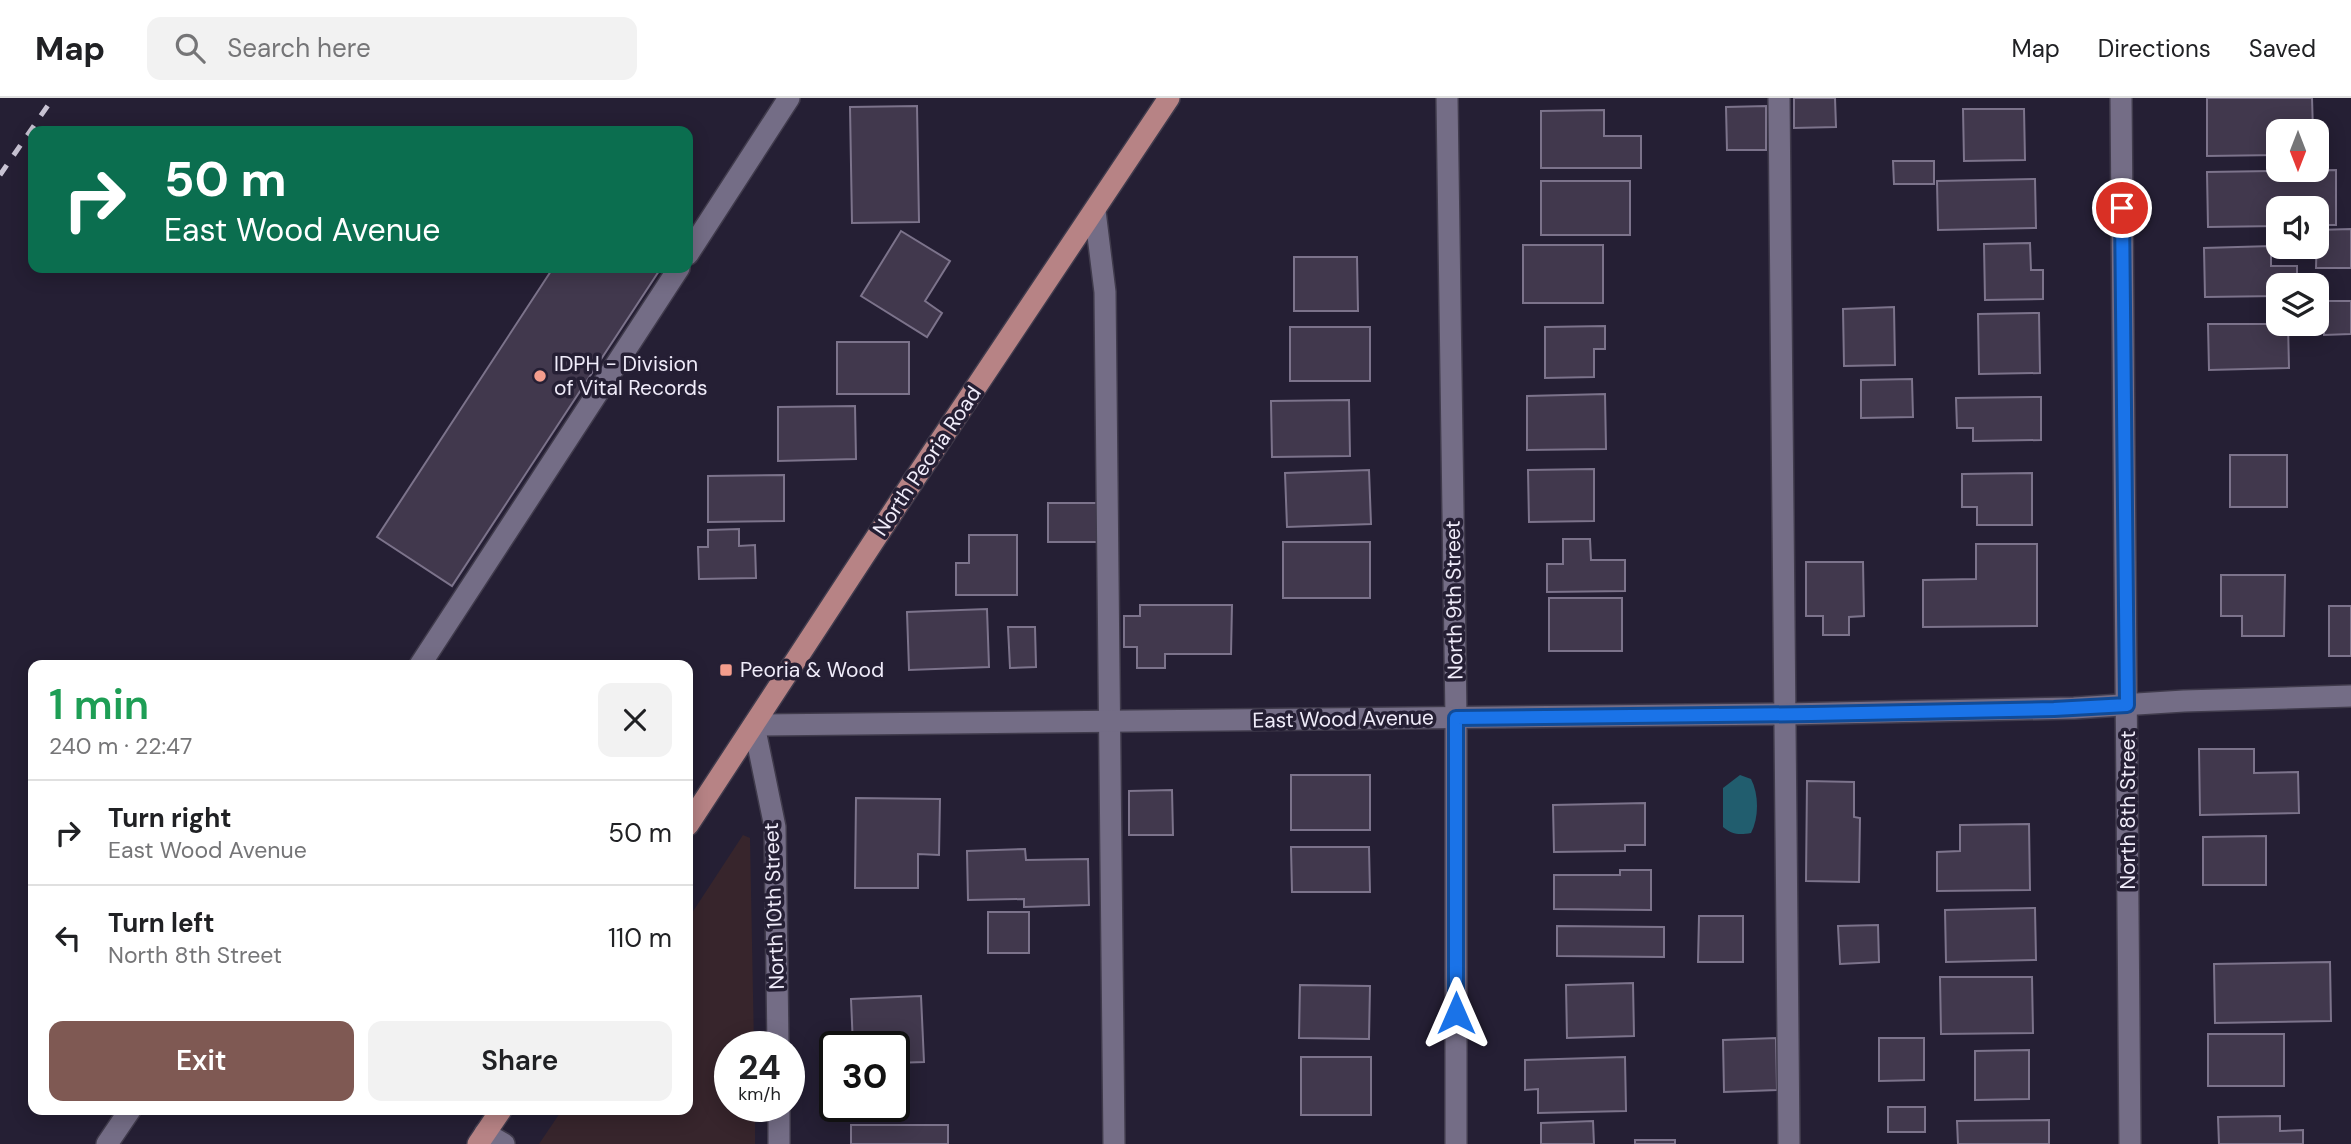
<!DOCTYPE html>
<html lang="en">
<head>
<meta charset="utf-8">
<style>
	:root { --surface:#fff; --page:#f2f2f2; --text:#202124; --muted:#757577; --line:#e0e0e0; --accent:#7f5953 }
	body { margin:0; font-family:"DM Sans",sans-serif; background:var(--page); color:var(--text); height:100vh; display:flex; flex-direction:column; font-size:26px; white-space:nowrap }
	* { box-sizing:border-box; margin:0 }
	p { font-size:23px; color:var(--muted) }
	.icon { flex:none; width:38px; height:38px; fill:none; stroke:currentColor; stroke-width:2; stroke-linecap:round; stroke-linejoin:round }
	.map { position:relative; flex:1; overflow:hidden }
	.panel { position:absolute; left:28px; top:562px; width:665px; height:455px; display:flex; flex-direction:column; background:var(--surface); border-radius:14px; box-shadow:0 4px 18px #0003 }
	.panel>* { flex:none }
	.banner { position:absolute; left:28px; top:28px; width:665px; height:147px; border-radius:14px; box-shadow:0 4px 18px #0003; background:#0b6e4f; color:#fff; overflow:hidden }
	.needle { width:46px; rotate:180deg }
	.fabs { position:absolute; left:2266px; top:21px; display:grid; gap:14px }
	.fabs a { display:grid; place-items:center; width:63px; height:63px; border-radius:14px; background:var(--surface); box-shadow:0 4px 18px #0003; font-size:35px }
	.speed { position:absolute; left:714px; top:933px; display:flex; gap:14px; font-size:35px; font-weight:700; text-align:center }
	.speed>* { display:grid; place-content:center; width:91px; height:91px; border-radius:50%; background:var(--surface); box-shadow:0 4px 18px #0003; line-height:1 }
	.speed small { font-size:18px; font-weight:400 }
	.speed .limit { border:4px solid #111; border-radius:10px; background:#fff; color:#111 }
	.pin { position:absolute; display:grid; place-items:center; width:60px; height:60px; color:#fff; margin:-30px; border:4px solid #fff; border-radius:50%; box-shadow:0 2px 7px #0007 }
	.me { position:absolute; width:77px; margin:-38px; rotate:0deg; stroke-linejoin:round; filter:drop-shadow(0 0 5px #0008) }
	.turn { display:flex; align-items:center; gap:24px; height:147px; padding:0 21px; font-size:32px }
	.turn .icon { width:91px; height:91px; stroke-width:2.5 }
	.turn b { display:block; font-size:49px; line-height:60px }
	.round { display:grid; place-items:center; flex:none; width:74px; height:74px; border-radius:14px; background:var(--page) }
	.summary { display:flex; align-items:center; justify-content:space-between; height:119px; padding:0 21px }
	h1 { font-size:42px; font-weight:600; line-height:52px; color:#1e9e55 }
	.primary-button { display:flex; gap:14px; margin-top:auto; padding:14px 21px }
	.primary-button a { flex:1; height:80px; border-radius:14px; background:var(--accent); color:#fff; font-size:28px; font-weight:600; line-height:80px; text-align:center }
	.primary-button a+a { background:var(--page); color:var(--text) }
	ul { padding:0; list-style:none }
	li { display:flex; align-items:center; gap:21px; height:105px; padding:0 21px; border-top:2px solid var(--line) }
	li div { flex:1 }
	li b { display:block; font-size:26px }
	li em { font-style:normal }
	header { display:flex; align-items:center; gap:42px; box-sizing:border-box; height:98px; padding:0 35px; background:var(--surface); border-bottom:2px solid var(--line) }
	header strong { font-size:33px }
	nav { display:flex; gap:38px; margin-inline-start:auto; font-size:24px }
	.search { width:490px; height:63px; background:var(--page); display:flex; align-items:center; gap:18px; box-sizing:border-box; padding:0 24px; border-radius:14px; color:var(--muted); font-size:26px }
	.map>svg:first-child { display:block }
	.commercial { fill:#37252c }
	.water { fill:#215d6e }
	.building { fill:#41384d; stroke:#7c738b; stroke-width:2 }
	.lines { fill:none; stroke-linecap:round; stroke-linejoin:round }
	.minor-casing { stroke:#403b4c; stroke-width:24 }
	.major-casing { stroke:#403b4c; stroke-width:24 }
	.minor { stroke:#746d86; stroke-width:21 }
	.major { stroke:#b78385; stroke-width:21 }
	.rail { stroke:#c8c3d3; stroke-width:5; stroke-dasharray:12 12; stroke-linecap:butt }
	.route-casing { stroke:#114b97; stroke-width:18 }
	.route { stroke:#1a73e8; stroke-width:12 }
	.poi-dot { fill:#f49d8d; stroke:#251f34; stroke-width:2.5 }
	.labels { text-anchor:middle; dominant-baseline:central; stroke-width:7; stroke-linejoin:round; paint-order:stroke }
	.poi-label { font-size:21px; fill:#f0ecfa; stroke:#251f34; text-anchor:start }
	.street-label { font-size:21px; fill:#f0ecfa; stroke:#251f34 }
</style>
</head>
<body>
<header>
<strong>Map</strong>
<div class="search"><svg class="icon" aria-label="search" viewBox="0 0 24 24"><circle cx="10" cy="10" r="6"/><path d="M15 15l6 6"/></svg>Search here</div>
<nav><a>Map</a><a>Directions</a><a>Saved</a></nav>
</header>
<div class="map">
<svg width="2351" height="1046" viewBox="0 0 2351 1046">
	<rect width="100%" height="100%" fill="#251f34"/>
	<!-- commercial -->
	<polygon class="commercial" points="743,737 750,740 754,948 730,948 730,1008 755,1008 755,1046 539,1046 562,1012 688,1012 688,821"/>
	<!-- water -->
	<path class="water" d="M 1740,677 L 1751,681 C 1759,696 1759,720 1751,735 C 1740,737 1732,737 1723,729 L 1723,690 Z"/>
	<!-- building -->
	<g class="building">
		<polygon points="1794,0 1835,0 1836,29 1794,30"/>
		<polygon points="2207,0 2312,0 2313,33 2278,33 2278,57 2207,58"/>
		<polygon points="917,8 919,124 852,125 850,9"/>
		<polygon points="1766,8 1766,52 1727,52 1726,9"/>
		<polygon points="1963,11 2024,11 2025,62 1964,63"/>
		<polygon points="1604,12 1604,38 1641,38 1641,70 1541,70 1541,13"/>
		<polygon points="1893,63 1934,63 1934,86 1894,86"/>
		<polygon points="2336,72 2336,127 2317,127 2317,110 2278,110 2278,128 2208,129 2207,74"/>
		<polygon points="2035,81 2036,130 1938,132 1937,83"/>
		<rect x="1541" y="83" width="89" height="54"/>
		<polygon points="2351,131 2351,170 2316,170 2317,132"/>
		<polygon points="901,133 950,163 925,203 942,215 927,239 861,198"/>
		<polygon points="2030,145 2031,172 2043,172 2043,201 1985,202 1984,146"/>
		<rect x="1523" y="147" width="80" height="58"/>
		<polygon points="2271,148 2271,168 2297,168 2297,187 2278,187 2278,198 2205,199 2204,150"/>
		<polygon points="1294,159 1357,159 1358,213 1294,213"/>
		<polygon points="553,170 661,170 452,488 377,439"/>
		<polygon points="2324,203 2351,203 2351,236 2324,237"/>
		<polygon points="1894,209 1895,267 1844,268 1843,211"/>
		<polygon points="2039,215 2040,275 1979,276 1978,216"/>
		<polygon points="2208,226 2288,226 2289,270 2209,272"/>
		<polygon points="1605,228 1605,251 1594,251 1594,279 1545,280 1545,229"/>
		<rect x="1290" y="229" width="80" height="54"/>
		<rect x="837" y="244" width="72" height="52"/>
		<polygon points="1912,281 1913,319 1861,320 1861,282"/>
		<polygon points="1605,296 1606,351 1527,352 1527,298"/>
		<polygon points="2041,299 2041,342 1973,343 1973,330 1957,330 1956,300"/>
		<polygon points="1349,302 1350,358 1272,359 1271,303"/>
		<polygon points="855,308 856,361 778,363 778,309"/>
		<rect x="2230" y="357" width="57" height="52"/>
		<polygon points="1594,371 1594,423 1529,424 1528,372"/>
		<polygon points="1369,372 1371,426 1287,429 1285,375"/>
		<polygon points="2032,375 2032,427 1977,427 1977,409 1962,409 1962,376"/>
		<polygon points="784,377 784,423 708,424 708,378"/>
		<polygon points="1048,405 1097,405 1098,444 1048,444"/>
		<polygon points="739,431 739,448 755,447 756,480 699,481 698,449 708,449 708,432"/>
		<polygon points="969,437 1017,437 1017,497 956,497 956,465 969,465"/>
		<polygon points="1563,441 1590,441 1591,462 1625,462 1625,493 1547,494 1547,466 1563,466"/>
		<rect x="1283" y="444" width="87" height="56"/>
		<polygon points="1976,446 2037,446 2037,528 1923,529 1923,482 1976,481"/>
		<polygon points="1806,464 1863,464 1864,518 1849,519 1849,537 1823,537 1823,518 1806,518"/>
		<polygon points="2221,477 2285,477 2284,538 2242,538 2242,518 2221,518"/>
		<rect x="1549" y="500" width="73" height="53"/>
		<polygon points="1140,507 1232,507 1231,556 1165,556 1165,570 1137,570 1137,549 1124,549 1124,518 1140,518"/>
		<rect x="2329" y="508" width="22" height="50"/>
		<polygon points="987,511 989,569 909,572 907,514"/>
		<polygon points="1008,529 1035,529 1036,569 1010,570"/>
		<polygon points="2199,651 2254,651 2254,675 2298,674 2299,715 2200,717"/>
		<rect x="1291" y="677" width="79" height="55"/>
		<polygon points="1807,683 1854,684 1854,719 1860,720 1859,784 1806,783"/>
		<polygon points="1172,692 1173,737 1129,737 1129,693"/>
		<polygon points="856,700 940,701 939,757 918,756 918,790 855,790"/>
		<polygon points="1645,705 1645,747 1625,747 1625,753 1554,754 1553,707"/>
		<polygon points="2029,726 2030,792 1937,793 1937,754 1960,753 1960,727"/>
		<polygon points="2266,738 2266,787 2203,787 2203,739"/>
		<polygon points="1291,749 1369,749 1370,794 1292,794"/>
		<polygon points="1025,751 1026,762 1088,761 1089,807 1024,809 1024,801 968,802 967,753"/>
		<polygon points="1620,772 1651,772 1651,812 1554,811 1554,777 1620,777"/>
		<polygon points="2035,810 2036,862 1946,864 1945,812"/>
		<rect x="988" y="814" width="41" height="41"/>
		<polygon points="1699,818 1743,818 1743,864 1698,864"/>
		<polygon points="1878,827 1879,864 1840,866 1838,828"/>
		<polygon points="1557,828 1664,829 1664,859 1557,858"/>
		<polygon points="2330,864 2331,923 2215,925 2214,866"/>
		<polygon points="1940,879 2032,879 2033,935 1941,936"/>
		<polygon points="1633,885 1634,938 1567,940 1566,887"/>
		<polygon points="1300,887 1370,888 1369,941 1299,940"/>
		<polygon points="921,898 924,964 894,965 894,948 853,948 851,901"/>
		<rect x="2208" y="936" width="76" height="52"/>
		<polygon points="1776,940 1777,992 1724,994 1723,942"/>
		<polygon points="1879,940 1924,940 1924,982 1879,983"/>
		<polygon points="2029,952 2029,1001 1975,1002 1975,953"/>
		<rect x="1301" y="959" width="70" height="58"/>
		<polygon points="1625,959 1626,1013 1538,1015 1538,991 1525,992 1525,962"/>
		<rect x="1888" y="1009" width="37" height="25"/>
		<rect x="344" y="1012" width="80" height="2"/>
		<polygon points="2280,1018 2280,1033 2303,1032 2303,1046 2219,1046 2218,1019"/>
		<polygon points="2049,1022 2049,1046 1958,1046 1957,1023"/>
		<polygon points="1593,1023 1594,1046 1541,1046 1541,1025"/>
		<rect x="851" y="1027" width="97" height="19"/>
		<rect x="1635" y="1042" width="40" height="4"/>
	</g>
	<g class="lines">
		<!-- minor casing -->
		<g class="minor-casing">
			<g id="minor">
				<polyline points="1447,0 1456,620 1456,1046"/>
				<polyline points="1779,0 1789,1046"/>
				<polyline points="2121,0 2130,1046"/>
				<polyline points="1095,113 1105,194 1114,1046"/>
				<polyline points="688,156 789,0"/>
				<polyline points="420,567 679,170"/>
				<polyline points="778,948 775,729 754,627 1786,616 2074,610 2184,603 2351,598"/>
				<polyline points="779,1008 779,1046"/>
				<polyline points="485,1035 504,1046"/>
				<polyline points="107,1046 130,1012"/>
			</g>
		</g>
		<!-- major casing -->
		<g class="major-casing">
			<g id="major">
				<polyline points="688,727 900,403 1169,0"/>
				<polyline points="478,1046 501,1012"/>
			</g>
		</g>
		<!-- minor -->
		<use href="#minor" class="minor"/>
		<!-- major -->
		<use href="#major" class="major"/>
		<!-- rail -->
		<polyline class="rail" points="0,77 53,0"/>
	</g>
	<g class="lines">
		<!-- route casing -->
		<g class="route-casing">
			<polyline id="route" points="1456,915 1456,620 1812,616 2054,611 2127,607 2122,110"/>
		</g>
		<!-- route -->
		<use href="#route" class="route"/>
	</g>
	<!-- markers -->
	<g class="poi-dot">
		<circle cx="540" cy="278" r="7"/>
		<rect x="719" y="565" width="14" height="14" rx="3.5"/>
	</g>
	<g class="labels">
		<!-- poi labels -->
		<g class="poi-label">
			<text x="554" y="266">IDPH - Division<tspan x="554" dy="24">of Vital Records</tspan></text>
			<text x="740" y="572">Peoria &amp; Wood</text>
		</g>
		<!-- street labels -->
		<g class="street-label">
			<text transform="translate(927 363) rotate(-56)">North Peoria Road</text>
			<text transform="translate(1454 502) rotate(-91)">North 9th Street</text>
			<text transform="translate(1343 621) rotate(-1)">East Wood Avenue</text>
			<text transform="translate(2128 712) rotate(-90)">North 8th Street</text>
			<text transform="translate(774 808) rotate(-92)">North 10th Street</text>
		</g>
	</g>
</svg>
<div class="fabs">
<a><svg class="needle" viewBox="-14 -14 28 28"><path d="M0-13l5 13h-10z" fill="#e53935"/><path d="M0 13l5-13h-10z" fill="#757577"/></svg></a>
<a><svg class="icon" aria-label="sound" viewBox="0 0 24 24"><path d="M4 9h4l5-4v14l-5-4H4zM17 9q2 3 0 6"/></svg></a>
<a><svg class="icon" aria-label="layers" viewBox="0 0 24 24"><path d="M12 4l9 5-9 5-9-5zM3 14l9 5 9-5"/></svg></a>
</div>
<div class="speed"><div>24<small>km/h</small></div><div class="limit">30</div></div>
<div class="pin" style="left:2122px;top:110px;background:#d93025"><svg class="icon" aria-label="arrive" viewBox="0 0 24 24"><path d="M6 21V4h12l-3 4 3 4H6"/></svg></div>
<svg class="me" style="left:1456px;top:915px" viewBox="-20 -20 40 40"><path d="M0-17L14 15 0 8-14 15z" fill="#1a73e8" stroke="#fff" stroke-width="4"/></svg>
<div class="banner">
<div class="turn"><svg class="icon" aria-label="right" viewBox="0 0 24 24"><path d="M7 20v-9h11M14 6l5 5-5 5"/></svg><div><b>50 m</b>East Wood Avenue</div></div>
</div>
<section class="panel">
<div class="summary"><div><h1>1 min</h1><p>240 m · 22:47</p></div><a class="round"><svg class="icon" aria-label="close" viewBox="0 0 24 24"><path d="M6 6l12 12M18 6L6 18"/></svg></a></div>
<ul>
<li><svg class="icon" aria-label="right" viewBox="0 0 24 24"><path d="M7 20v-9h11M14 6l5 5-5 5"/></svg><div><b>Turn right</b><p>East Wood Avenue</p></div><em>50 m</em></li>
<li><svg class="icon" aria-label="left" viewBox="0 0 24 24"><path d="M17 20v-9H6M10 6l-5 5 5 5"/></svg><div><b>Turn left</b><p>North 8th Street</p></div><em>110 m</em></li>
</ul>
<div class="primary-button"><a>Exit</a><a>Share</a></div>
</section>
</div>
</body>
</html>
